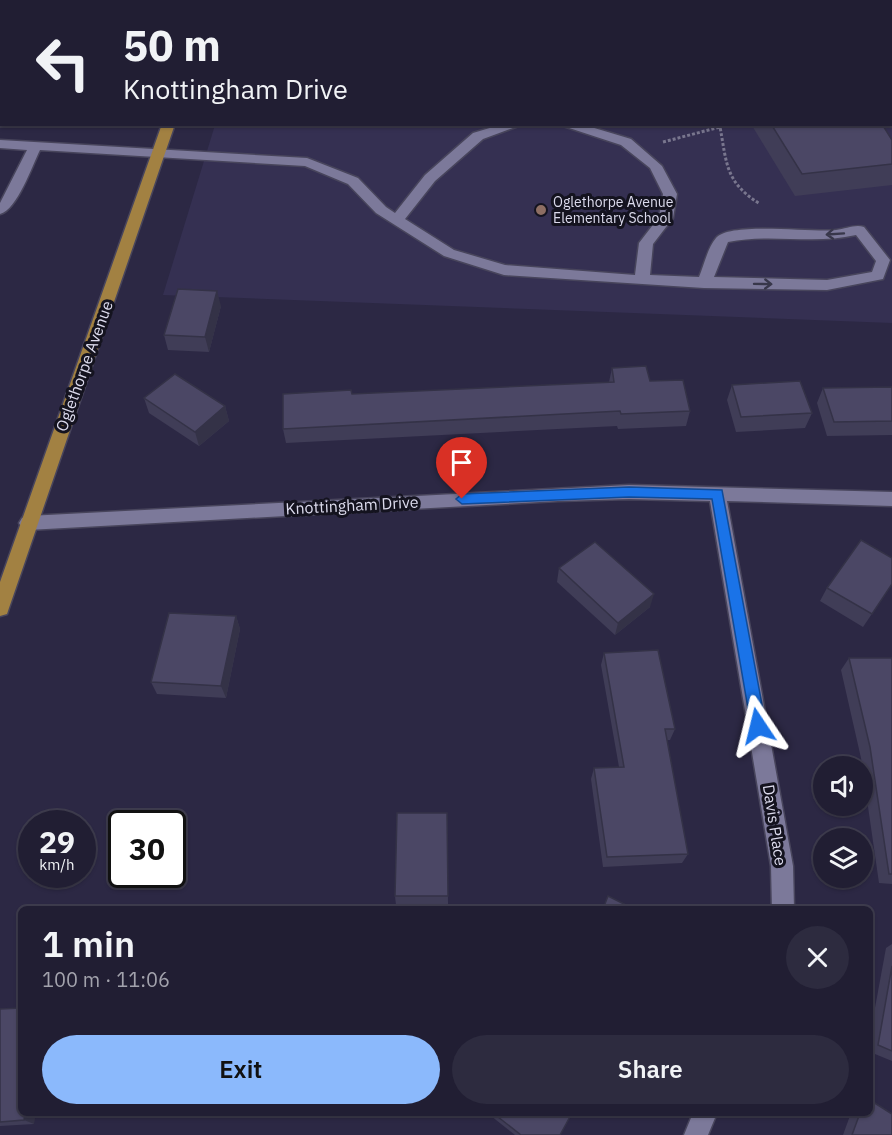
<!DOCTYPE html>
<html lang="en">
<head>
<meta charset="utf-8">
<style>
	:root { --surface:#211e33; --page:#2d2b3f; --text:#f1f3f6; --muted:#a2a2ac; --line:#3e3c4e; --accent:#8bb9fc }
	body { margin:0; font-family:"IBM Plex Sans",sans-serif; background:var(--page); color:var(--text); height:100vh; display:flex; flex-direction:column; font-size:22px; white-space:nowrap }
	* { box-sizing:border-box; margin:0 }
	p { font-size:20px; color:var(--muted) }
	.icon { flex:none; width:33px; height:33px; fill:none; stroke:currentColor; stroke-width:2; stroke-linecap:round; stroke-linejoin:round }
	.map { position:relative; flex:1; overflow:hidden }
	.sheet { position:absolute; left:18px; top:906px; width:855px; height:210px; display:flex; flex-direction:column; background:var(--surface); border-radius:9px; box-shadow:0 2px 4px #0004,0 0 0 2px var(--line) }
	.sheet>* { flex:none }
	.guide { position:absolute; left:0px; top:0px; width:892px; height:126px; box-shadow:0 2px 4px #0004,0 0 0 2px var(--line); background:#211e33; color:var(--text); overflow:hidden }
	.fabs { position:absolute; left:813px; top:756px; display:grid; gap:12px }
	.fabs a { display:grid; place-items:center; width:60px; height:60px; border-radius:50%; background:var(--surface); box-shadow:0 2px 4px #0004,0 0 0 2px var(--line); font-size:30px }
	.speed { position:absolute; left:18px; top:810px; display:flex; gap:12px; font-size:30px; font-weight:700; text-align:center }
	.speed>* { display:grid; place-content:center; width:78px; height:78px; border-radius:50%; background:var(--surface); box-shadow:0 2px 4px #0004,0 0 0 2px var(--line); line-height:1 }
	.speed small { font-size:15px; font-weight:400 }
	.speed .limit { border:3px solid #111; border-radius:9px; background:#fff; color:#111 }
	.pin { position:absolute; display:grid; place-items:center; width:51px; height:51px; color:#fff; margin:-62px -26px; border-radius:50% 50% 50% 0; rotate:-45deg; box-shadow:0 0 6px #0007 }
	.pin .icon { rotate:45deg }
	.me { position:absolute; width:66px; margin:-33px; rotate:350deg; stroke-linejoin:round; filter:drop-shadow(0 0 4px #0008) }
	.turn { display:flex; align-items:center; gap:21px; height:126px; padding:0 24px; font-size:27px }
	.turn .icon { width:78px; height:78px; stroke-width:2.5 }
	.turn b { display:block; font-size:42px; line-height:51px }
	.round { display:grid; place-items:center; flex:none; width:63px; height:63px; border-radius:32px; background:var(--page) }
	.head { display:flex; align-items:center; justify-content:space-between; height:102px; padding:0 24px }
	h1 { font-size:36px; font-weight:600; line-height:45px }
	.action { display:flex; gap:12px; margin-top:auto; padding:12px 24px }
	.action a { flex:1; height:69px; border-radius:36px; background:var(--accent); color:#111; font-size:24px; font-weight:600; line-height:69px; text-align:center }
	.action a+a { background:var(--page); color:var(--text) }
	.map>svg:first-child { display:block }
	.built { fill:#353052 }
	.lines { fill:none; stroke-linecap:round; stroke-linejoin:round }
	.minor-casing { stroke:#48455c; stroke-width:3 }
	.major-casing { stroke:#48455c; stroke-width:3 }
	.path { stroke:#79768e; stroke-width:3; stroke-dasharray:3 2; stroke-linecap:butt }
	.minor { fill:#7c799a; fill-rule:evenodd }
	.major { fill:#a28142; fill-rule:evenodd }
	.wall { fill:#403d57 }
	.shaded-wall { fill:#343247 }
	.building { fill:#4b4765; stroke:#343247; stroke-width:1.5 }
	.oneway { stroke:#38374a }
	.route { fill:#1a73e8; stroke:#114b97; stroke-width:1.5 }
	.education-dot { fill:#8d6e63; stroke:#14131f; stroke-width:2 }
	.labels { text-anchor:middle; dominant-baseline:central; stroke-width:6; stroke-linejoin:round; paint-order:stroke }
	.far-poi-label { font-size:14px; fill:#dcdbed; stroke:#14131f; text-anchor:start }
	.street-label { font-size:16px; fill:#dcdbed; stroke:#14131f }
</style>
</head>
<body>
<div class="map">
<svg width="892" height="1135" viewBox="0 0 892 1135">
	<rect width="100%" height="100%" fill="#2c2844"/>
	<!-- built -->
	<polygon class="built" points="253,0 892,0 892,323 163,295 215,125 891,124 891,2"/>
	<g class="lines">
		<!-- minor casing -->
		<g class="minor-casing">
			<g id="minor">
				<rect x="326" y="0" width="12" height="2"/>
				<polygon points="388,0 400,0 388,2"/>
				<rect x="453" y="0" width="12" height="2"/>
				<rect x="517" y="0" width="12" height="2"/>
				<polygon points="2,70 2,81 0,82 0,71"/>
				<path d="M 503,124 L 524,124 L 483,139 L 435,181 L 405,219 L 454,250 L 505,265 L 635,275 L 639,243 L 659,217 L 663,194 L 650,168 L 621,145 L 557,124 L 581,124 L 631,139 L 662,166 L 677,194 L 673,218 L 653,244 L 650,275 L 699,277 C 704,265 708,247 716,238 C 730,221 814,233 836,230 C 846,229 855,224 864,227 L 890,260 L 883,279 L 827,290 L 704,288 L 504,275 L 444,256 L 376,213 L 348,184 L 305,166 L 40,150 C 32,166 17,210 0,214 L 0,203 L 27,150 L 0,148 L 0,140 L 307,158 L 358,178 L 386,207 L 395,213 L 425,175 L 473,133 ZM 856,235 L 876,261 L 872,272 L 827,280 L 714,277 L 728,242 C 770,233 813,245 856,235 Z"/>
				<polygon points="629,485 892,492 892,506 727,501 793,866 794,909 772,909 771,866 710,501 629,499 558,501 28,530 22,528 19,523 22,518 28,516"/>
				<polygon points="693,1113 717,1113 708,1135 684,1135"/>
			</g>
		</g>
		<!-- major casing -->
		<g class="major-casing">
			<g id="major">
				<rect x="210" y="0" width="12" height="2"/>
				<polygon points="162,124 175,124 9,608 7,614 0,616 0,582"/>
			</g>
		</g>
		<!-- path -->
		<path class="path" d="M 663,142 L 720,127 C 727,164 725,182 760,204"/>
		<!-- minor -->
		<use href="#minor" class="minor"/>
		<!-- major -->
		<use href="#major" class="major"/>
	</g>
	<!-- wall -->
	<g class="wall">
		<polygon points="751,124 882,124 892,140 892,185 795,196"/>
		<polygon points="221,306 209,352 168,350 164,335"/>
		<polygon points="612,368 650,381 690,411 686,426 618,429 617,426 286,443 283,429 609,382"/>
		<polygon points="732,385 812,413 805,428 736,432 727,400"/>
		<polygon points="892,387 892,435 827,436 817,403 823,388"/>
		<polygon points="144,398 225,406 229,421 199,446 149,413"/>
		<polygon points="559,568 650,607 615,635 557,582"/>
		<polygon points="892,584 863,627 820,601 827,588"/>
		<polygon points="236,616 240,629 226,698 157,694 151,682"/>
		<polygon points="604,653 675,729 670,740 667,740 688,854 682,863 603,867 591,779 594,768 619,767 601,665"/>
		<polygon points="849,658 892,658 892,884 879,883 861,758 841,670"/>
		<polygon points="447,813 448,904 396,905 395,896"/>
		<polygon points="892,944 892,1061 870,1052 870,1035 886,948"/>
		<polygon points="0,1009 34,1124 0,1126"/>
		<polygon points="492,1113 572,1113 560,1135 515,1135 491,1116"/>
		<polygon points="851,1113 870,1113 892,1135 843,1135"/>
	</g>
	<!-- shaded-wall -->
	<g class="shaded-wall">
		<polygon points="217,291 221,306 209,352 205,337"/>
		<polygon points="225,406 229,421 199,446 195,432"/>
		<polygon points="654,594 650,607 615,635 618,623"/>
		<polygon points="236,616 240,629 226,698 221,686"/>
		<polygon points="25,1113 36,1113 34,1124 24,1120"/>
	</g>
	<!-- building -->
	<g class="building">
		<polygon points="595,0 706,0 707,2 595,2"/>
		<rect x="727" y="0" width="106" height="2"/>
		<polygon points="771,124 882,124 892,140 892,164 802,174"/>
		<polygon points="178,289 217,291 205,337 164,335"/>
		<polygon points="646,366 650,381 683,380 690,411 621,414 620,411 283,429 283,394 351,390 352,394 614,382 612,368"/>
		<polygon points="175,374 225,406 195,432 144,398"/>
		<polygon points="800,381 812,413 741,417 732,385"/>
		<polygon points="892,387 892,421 834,422 823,388"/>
		<polygon points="861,540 892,558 892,584 872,614 827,588"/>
		<polygon points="595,542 654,594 618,623 559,568"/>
		<polygon points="169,613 236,616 221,686 151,682"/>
		<polygon points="658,650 675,729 665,729 688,854 607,857 594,768 624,767 604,653"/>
		<polygon points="849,658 892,658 892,874 889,874 870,747"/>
		<polygon points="397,813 447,813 448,896 395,896"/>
		<polygon points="608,896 634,909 603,909"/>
		<polygon points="892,966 892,1051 878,1045"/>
		<polygon points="21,1008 21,1113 25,1113 24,1120 0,1122 0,1009"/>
		<polygon points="870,1100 892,1114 892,1135 852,1135 860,1113 870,1113"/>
		<polygon points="493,1113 572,1113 560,1135 521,1135"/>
	</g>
	<!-- one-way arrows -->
	<defs><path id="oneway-shaft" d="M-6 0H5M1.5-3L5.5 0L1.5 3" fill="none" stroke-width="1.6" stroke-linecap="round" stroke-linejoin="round" transform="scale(1.5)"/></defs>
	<g class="oneway">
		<use href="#oneway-shaft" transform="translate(835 234) rotate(176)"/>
		<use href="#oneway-shaft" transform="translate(763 284) rotate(1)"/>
	</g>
	<!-- route -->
	<polygon class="route" points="629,487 722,490 766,726 763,731 758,733 753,731 751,726 712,499 629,497 462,504 456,499 462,494"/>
	<!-- markers -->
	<circle class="education-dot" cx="541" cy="210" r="6"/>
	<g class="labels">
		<!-- far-poi labels -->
		<g class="far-poi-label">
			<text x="553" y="202">Oglethorpe Avenue<tspan x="553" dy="16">Elementary School</tspan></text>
		</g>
		<!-- street labels -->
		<g class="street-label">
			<text transform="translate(84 366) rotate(-70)">Oglethorpe Avenue</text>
			<text transform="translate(352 505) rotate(-3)">Knottingham Drive</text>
			<text transform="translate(775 825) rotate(81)">Davis Place</text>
		</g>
	</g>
</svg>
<div class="fabs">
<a><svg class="icon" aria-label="sound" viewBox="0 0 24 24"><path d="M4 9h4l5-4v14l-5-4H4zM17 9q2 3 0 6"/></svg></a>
<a><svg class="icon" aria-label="layers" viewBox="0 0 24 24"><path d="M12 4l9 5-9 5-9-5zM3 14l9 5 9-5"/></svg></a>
</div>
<div class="speed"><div>29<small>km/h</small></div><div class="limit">30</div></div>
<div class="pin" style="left:462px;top:499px;background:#d93025"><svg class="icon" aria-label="arrive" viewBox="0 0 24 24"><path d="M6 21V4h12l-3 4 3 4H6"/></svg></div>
<svg class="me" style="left:758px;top:726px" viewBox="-20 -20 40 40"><path d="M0-17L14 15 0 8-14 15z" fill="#1a73e8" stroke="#fff" stroke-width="4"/></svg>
<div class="guide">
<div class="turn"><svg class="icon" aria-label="left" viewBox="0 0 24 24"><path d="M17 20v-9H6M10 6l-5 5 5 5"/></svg><div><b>50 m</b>Knottingham Drive</div></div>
</div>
<section class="sheet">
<div class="head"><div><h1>1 min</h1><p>100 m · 11:06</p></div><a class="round"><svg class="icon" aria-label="close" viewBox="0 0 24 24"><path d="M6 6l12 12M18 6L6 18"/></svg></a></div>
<div class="action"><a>Exit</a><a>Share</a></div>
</section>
</div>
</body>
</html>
